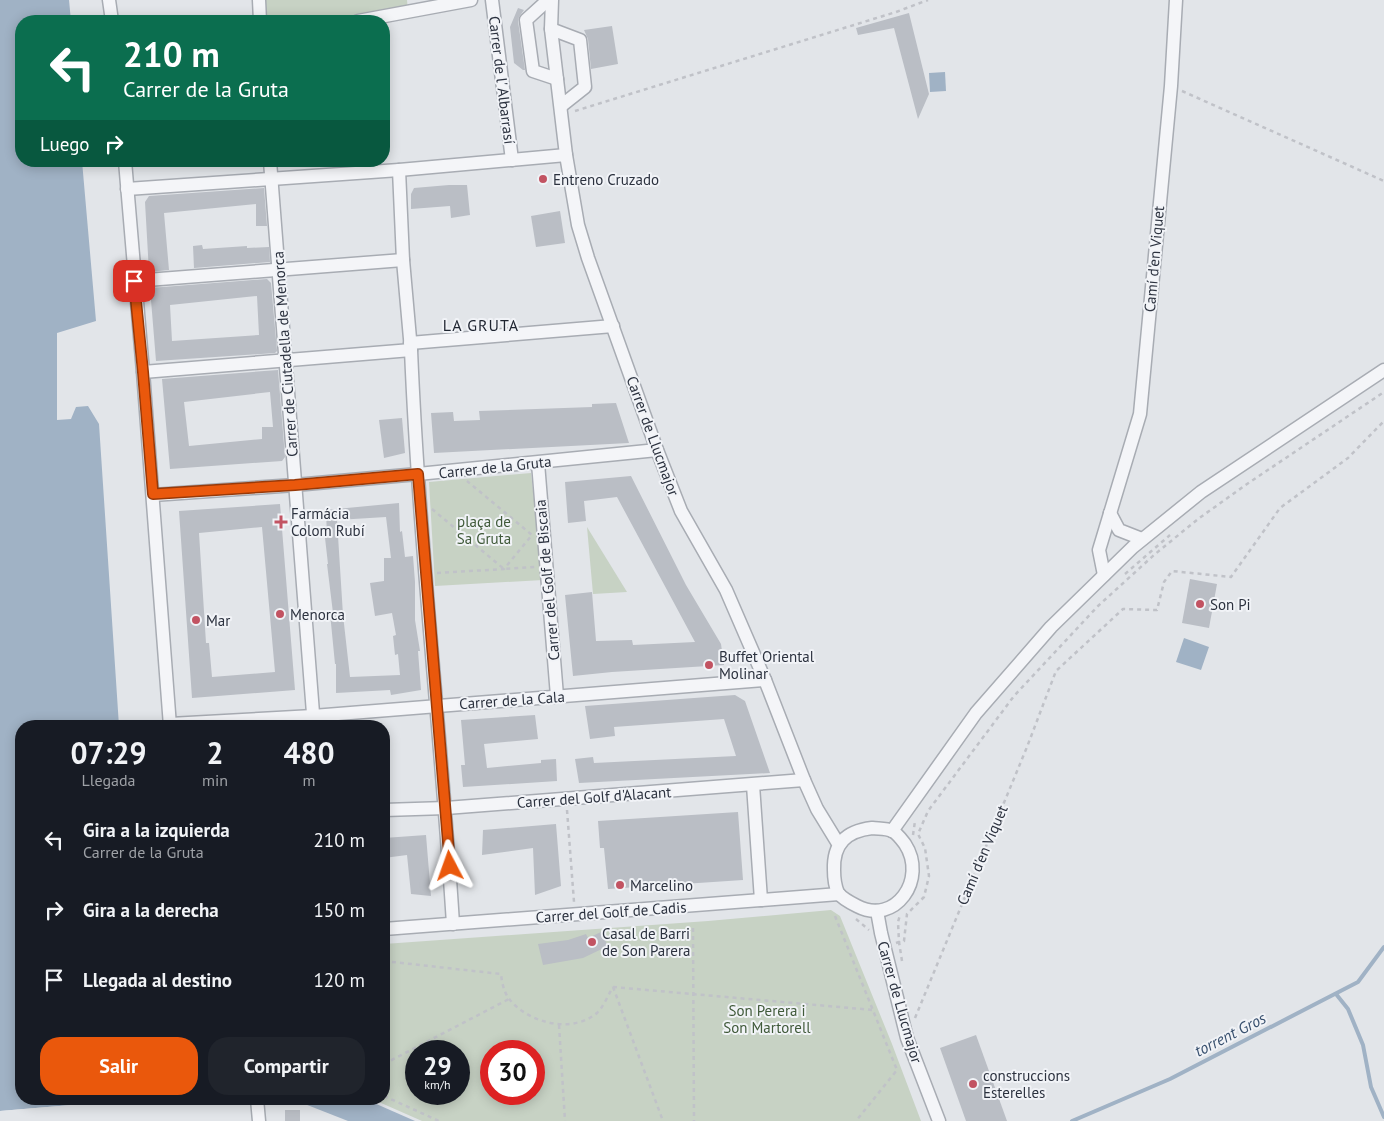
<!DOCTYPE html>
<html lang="es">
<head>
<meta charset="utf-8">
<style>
	:root { --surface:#171b24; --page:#20242c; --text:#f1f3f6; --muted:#9ea1a6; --accent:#ea580c }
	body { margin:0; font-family:"PT Sans",sans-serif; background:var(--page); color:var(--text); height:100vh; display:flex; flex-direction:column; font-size:19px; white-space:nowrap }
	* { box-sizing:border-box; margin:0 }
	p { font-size:16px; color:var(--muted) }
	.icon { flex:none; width:28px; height:28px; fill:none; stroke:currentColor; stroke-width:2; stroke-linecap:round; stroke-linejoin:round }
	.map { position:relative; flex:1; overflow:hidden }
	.sheet { position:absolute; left:15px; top:720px; width:375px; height:385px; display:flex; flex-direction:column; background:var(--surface); border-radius:20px; box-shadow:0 2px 12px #0003 }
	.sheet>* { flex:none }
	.guide { position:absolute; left:15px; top:15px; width:375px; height:152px; border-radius:20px; box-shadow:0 2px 12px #0003; background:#0b6e4f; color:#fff; overflow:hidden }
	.speed { position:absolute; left:405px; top:1040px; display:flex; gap:10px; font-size:25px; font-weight:700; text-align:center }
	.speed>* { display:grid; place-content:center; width:65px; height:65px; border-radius:50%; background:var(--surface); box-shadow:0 2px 12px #0003; line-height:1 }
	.speed small { font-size:12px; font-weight:400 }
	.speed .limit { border:8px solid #d22; background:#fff; color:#111 }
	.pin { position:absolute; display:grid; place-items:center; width:42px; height:42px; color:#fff; margin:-21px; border-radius:10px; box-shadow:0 2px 8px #0006 }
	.me { position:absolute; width:55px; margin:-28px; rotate:356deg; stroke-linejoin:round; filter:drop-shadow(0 0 4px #0008) }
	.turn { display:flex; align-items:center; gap:18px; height:105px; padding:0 25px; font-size:22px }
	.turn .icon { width:65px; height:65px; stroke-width:2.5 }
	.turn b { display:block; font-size:35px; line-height:42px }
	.then { display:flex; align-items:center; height:48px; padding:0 25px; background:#0003; gap:10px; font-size:19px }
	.eta { display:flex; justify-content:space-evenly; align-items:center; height:85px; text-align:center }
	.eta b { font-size:30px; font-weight:800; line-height:35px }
	.action { display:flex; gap:10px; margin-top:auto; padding:10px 25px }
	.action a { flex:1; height:58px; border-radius:20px; background:var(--accent); color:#fff; font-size:20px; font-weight:800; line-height:58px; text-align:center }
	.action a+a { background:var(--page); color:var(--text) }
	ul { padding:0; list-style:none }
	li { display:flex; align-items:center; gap:15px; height:70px; padding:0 25px }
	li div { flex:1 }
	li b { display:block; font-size:19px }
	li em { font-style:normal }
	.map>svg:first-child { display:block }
	.green { fill:#c7d2c4; fill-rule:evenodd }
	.water { fill:#a0b2c5 }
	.pier { fill:#e2e5e9 }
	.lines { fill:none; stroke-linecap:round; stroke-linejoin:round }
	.stream { stroke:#a0b2c5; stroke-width:4 }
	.building { fill:#babec5; fill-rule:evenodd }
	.minor-casing { stroke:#a8acb3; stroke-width:15 }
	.path { stroke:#c0c2c8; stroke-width:2.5; stroke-dasharray:4 4; stroke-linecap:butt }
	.minor { stroke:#f4f5f8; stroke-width:12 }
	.route-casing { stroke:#983908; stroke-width:12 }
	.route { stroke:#ea580c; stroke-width:9 }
	.poi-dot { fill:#c25362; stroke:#f1f3f7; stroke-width:2 }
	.labels { text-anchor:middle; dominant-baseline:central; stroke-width:4; stroke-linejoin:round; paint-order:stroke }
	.street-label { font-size:15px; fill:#2c323f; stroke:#f1f3f7 }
	.poi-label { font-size:15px; fill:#2c323f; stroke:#f1f3f7; text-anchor:start }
	.park-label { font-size:15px; fill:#405a3a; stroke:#f1f3f7 }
	.neighbourhood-label { font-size:16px; letter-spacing:1px; fill:#1e2430; stroke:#f1f3f7 }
	.water-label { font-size:16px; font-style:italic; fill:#39516f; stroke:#f1f3f7 }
</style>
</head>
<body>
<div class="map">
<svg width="1384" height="1121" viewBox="0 0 1384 1121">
	<rect width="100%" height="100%" fill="#e2e5e9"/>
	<!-- green -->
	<g class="green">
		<polygon points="259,0 407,0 408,12 358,21 260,21"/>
		<polygon points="531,473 543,580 435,586 429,482"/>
		<polygon points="587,527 627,592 593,594"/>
		<path d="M 831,910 L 840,916 L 892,1044 L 921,1121 L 422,1121 L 372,1099 L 384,1099 L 384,944 L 708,921 ZM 416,1051 L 459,1051 L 459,1094 L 416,1094 ZM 491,1051 L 534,1051 L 534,1094 L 491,1094 Z"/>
	</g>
	<!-- water -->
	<g class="water">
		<polygon points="0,0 69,0 71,21 21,21 21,161 82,161 96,321 57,333 57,420 71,419 76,407 88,406 99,424 119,726 21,726 21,1099 142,1099 0,1111"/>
		<polygon points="945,72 946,91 930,92 929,73"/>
		<polygon points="1184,638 1209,647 1201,670 1176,662"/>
		<polygon points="292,1099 365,1099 415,1121 348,1121"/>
	</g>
	<!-- pier -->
	<polygon class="pier" points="142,1099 145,1099 142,1101 0,1113 0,1111"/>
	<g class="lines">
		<!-- stream -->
		<g class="stream">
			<polyline points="1336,994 1348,1009 1363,1045 1371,1087 1384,1117"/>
			<polyline points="1072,1121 1170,1079 1358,982 1384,947"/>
		</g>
	</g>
	<!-- building -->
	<g class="building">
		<polygon points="518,8 524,10 519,17 518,21 525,70 523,70 514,63 510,27"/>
		<polygon points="909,13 929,94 918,119 894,28 858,35 856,28"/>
		<polygon points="612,26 618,64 591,69 588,39 584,30"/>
		<polygon points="449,185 467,185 470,215 451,218 450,206 411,209 411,194 414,188"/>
		<polygon points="264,188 267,226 256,226 256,204 164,213 169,270 149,272 145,202 149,196"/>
		<polygon points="560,211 565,243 536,247 531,216"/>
		<polygon points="202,245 203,249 247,246 247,248 269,247 270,262 194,268 193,246"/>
		<path d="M 267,279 L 271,283 L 277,351 L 275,353 L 156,361 L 150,288 ZM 257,296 L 259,335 L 172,341 L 170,305 Z"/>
		<path d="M 278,370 L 285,457 L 282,461 L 170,469 L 162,379 ZM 270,392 L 273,427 L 262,427 L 262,439 L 189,446 L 184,402 Z"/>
		<polygon points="616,403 629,443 434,453 431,413 453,412 454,421 480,420 479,411 592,407 592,404"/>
		<polygon points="402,418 405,453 384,458 379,420"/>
		<polygon points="631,476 686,585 721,644 724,665 612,672 573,676 565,595 592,592 596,641 632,640 633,645 695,642 617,497 584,501 586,521 568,523 565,482"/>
		<path d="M 399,503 L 400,532 L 402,531 L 405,557 L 413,556 L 415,582 L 415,620 L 420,651 L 418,651 L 421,690 L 391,695 L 390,690 L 336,693 L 336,664 L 335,664 L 330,613 L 333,613 L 327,564 L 328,564 L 325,538 L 327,538 L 326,510 ZM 386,517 L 391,558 L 384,558 L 384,581 L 370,583 L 375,616 L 392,613 L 396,635 L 393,636 L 395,655 L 398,654 L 400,675 L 350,677 L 343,615 L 337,520 Z"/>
		<path d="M 280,504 L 295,690 L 192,698 L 179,511 ZM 262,527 L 275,672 L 212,677 L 209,643 L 206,643 L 199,533 Z"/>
		<polygon points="1190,579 1217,584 1209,628 1182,623"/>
		<polygon points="735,695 745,701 770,773 579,783 575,759 593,757 594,763 736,756 724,719 614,727 615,736 590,739 585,706"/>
		<polygon points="535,715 538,739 484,744 487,768 541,763 541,760 556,759 557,781 463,787 461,765 465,765 461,720"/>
		<polygon points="738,812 743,880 608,889 604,848 600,848 598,821"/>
		<polygon points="556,824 561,886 535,895 533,848 482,855 483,830"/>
		<polygon points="426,835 431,896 411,894 407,855 384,858 384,838"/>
		<polygon points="601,932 608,946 583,958 543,965 538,944 568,940 586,934 588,938"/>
		<polygon points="976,1035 1007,1121 966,1121 940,1048"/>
		<rect x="285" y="1110" width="15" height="11"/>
	</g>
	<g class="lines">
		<!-- minor casing -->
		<g class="minor-casing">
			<g id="minor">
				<polyline points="109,0 112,21"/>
				<polyline points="259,0 260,21"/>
				<polyline points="492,0 512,160"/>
				<polyline points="548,0 526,20 533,71 557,79"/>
				<polyline points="552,0 551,29 566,155 578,225 588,258 657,450 681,511 726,590 765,680 804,780 817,809 839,845"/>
				<polyline points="358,21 471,0"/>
				<polyline points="551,29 580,40 585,87 561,106"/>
				<polyline points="125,161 143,372 170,726"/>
				<polyline points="270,161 314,726"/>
				<polyline points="127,189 399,170 566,155"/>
				<polyline points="134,281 403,260"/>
				<polyline points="410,343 613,326"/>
				<path d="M 411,350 C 419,542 441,732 453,924"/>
				<polyline points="143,372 411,350 403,260 399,170"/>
				<polyline points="538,463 557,696"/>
				<polyline points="153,495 295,485 418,474 657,450"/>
				<polyline points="1110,513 1119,530 1142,539"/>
				<polyline points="1104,575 1099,550 1140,414 1171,86 1176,0"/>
				<polyline points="170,724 313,716 765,680"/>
				<polyline points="753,785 761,900"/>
				<polyline points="384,810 446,808 804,780"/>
				<path d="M 872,828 C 878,829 886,828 892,831 C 897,833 902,840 905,844 C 928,879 895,926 857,906 C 851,903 842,898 838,893 C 835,886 834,878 834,870 C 833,843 847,831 872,828 Z"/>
				<polyline points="892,831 976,713 1051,627 1133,547 1201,492 1384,370"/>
				<polyline points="877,911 881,933 907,1038 939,1121"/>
				<polyline points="384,929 839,894"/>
				<polyline points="257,1099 259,1121"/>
			</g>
		</g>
		<!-- path -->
		<g class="path">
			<polyline points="1182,91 1384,181"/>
			<polyline points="575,111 896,12 928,0"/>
			<polyline points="432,509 504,569 535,567"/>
			<polyline points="437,573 504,569 532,535 467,481"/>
			<polyline points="1125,574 1170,535"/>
			<polyline points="567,810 574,902"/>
			<polyline points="913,835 915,821"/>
			<polyline points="835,916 897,1070 856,1121"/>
			<polyline points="856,919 869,930"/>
			<polyline points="693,928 694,1121"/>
			<polyline points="896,943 899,942 898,922 900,915"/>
			<path d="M 384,961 L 501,974 C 502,983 504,993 510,1000 C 529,1023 572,1034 597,1013 C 604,1006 608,995 613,987"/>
			<polyline points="902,961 899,942 904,941 907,914 924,897 929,876 925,848 918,834 928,811 1014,696 1098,606 1154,555 1198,519 1247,484 1384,392"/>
			<polyline points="613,987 873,1010"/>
			<polyline points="613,987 663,1121"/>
			<polyline points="915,1018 1027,747 1056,671 1123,609 1157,610 1164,582 1172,571 1231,577 1280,508 1348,458 1384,421"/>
			<polyline points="559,1025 565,1121"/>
			<polyline points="384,1064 509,999"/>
			<polyline points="384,1096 439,1121"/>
		</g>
		<!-- minor -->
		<use href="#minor" class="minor"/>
	</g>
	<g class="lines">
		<!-- route casing -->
		<g class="route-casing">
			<polyline id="route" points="134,281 143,372 153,494 295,485 418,474 450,866"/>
		</g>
		<!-- route -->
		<use href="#route" class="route"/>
	</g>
	<!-- markers -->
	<g class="poi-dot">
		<circle cx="543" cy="179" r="5"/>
		<path d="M278.5 514.5h5v5h5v5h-5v5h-5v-5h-5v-5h5z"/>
		<circle cx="1200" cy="604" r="5"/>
		<circle cx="280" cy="614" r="5"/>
		<circle cx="196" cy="620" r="5"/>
		<circle cx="709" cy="665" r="5"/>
		<circle cx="620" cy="885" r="5"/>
		<circle cx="592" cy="942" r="5"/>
		<circle cx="973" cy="1084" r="5"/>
	</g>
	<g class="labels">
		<!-- street labels -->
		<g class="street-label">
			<text transform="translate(502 80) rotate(83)">Carrer de l' Albarrasí</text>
			<text transform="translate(1154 259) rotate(-85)">Camí d'en Viquet</text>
			<text transform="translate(285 354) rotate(-94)">Carrer de Ciutadella de Menorca</text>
			<text transform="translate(653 436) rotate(70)">Carrer de Llucmajor</text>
			<text transform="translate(495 467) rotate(-6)">Carrer de la Gruta</text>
			<text transform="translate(547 580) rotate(-95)">Carrer del Golf de Biscaia</text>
			<text transform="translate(512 700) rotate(-4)">Carrer de la Cala</text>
			<text transform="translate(594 797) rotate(-4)">Carrer del Golf d'Alacant</text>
			<text transform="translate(982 855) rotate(-67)">Camí d'en Viquet</text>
			<text transform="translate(611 912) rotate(-4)">Carrer del Golf de Cadis</text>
			<text transform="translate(900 1002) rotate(74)">Carrer de Llucmajor</text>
		</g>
		<!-- poi labels -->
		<g class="poi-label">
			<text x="553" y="179">Entreno Cruzado</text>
			<text x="291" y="513">Farmácia<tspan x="291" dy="17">Colom Rubí</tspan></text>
			<text x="1210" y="604">Son Pi</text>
			<text x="290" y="614">Menorca</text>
			<text x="206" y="620">Mar</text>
			<text x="719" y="656">Buffet Oriental<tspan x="719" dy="17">Molinar</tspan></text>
			<text x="630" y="885">Marcelino</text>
			<text x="602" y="933">Casal de Barri<tspan x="602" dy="17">de Son Parera</tspan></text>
			<text x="983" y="1075">construccions<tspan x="983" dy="17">Esterelles</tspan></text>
		</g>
		<!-- park labels -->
		<g class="park-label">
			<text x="484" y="521">plaça de<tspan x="484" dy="17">Sa Gruta</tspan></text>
			<text x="767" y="1010">Son Perera i<tspan x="767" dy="17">Son Martorell</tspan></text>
		</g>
		<!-- neighbourhood labels -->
		<g class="neighbourhood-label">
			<text x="481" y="325">LA GRUTA</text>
		</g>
		<!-- water labels -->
		<g class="water-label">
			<text transform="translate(1230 1034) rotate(-27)">torrent Gros</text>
		</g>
	</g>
</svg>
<div class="speed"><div>29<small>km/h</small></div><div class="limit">30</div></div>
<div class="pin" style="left:134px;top:281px;background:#d93025"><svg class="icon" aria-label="arrive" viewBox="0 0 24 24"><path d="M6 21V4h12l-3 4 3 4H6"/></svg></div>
<svg class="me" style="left:450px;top:866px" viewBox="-20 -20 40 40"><path d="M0-17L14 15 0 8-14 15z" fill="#ea580c" stroke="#fff" stroke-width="4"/></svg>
<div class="guide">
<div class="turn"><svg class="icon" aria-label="left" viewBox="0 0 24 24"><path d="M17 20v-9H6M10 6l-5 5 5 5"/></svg><div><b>210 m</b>Carrer de la Gruta</div></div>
<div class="then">Luego<svg class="icon" aria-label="right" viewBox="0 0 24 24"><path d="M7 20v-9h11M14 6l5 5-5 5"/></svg></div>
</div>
<section class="sheet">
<div class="eta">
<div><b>07:29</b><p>Llegada</p></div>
<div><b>2</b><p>min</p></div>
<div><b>480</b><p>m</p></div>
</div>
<ul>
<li><svg class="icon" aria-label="left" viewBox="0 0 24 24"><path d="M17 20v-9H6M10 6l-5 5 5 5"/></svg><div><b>Gira a la izquierda</b><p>Carrer de la Gruta</p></div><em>210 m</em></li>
<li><svg class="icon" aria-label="right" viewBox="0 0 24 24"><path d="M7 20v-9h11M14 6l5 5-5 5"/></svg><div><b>Gira a la derecha</b></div><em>150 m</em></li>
<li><svg class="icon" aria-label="arrive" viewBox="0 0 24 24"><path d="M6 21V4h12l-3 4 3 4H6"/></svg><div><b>Llegada al destino</b></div><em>120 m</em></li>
</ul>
<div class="action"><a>Salir</a><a>Compartir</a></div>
</section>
</div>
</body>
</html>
